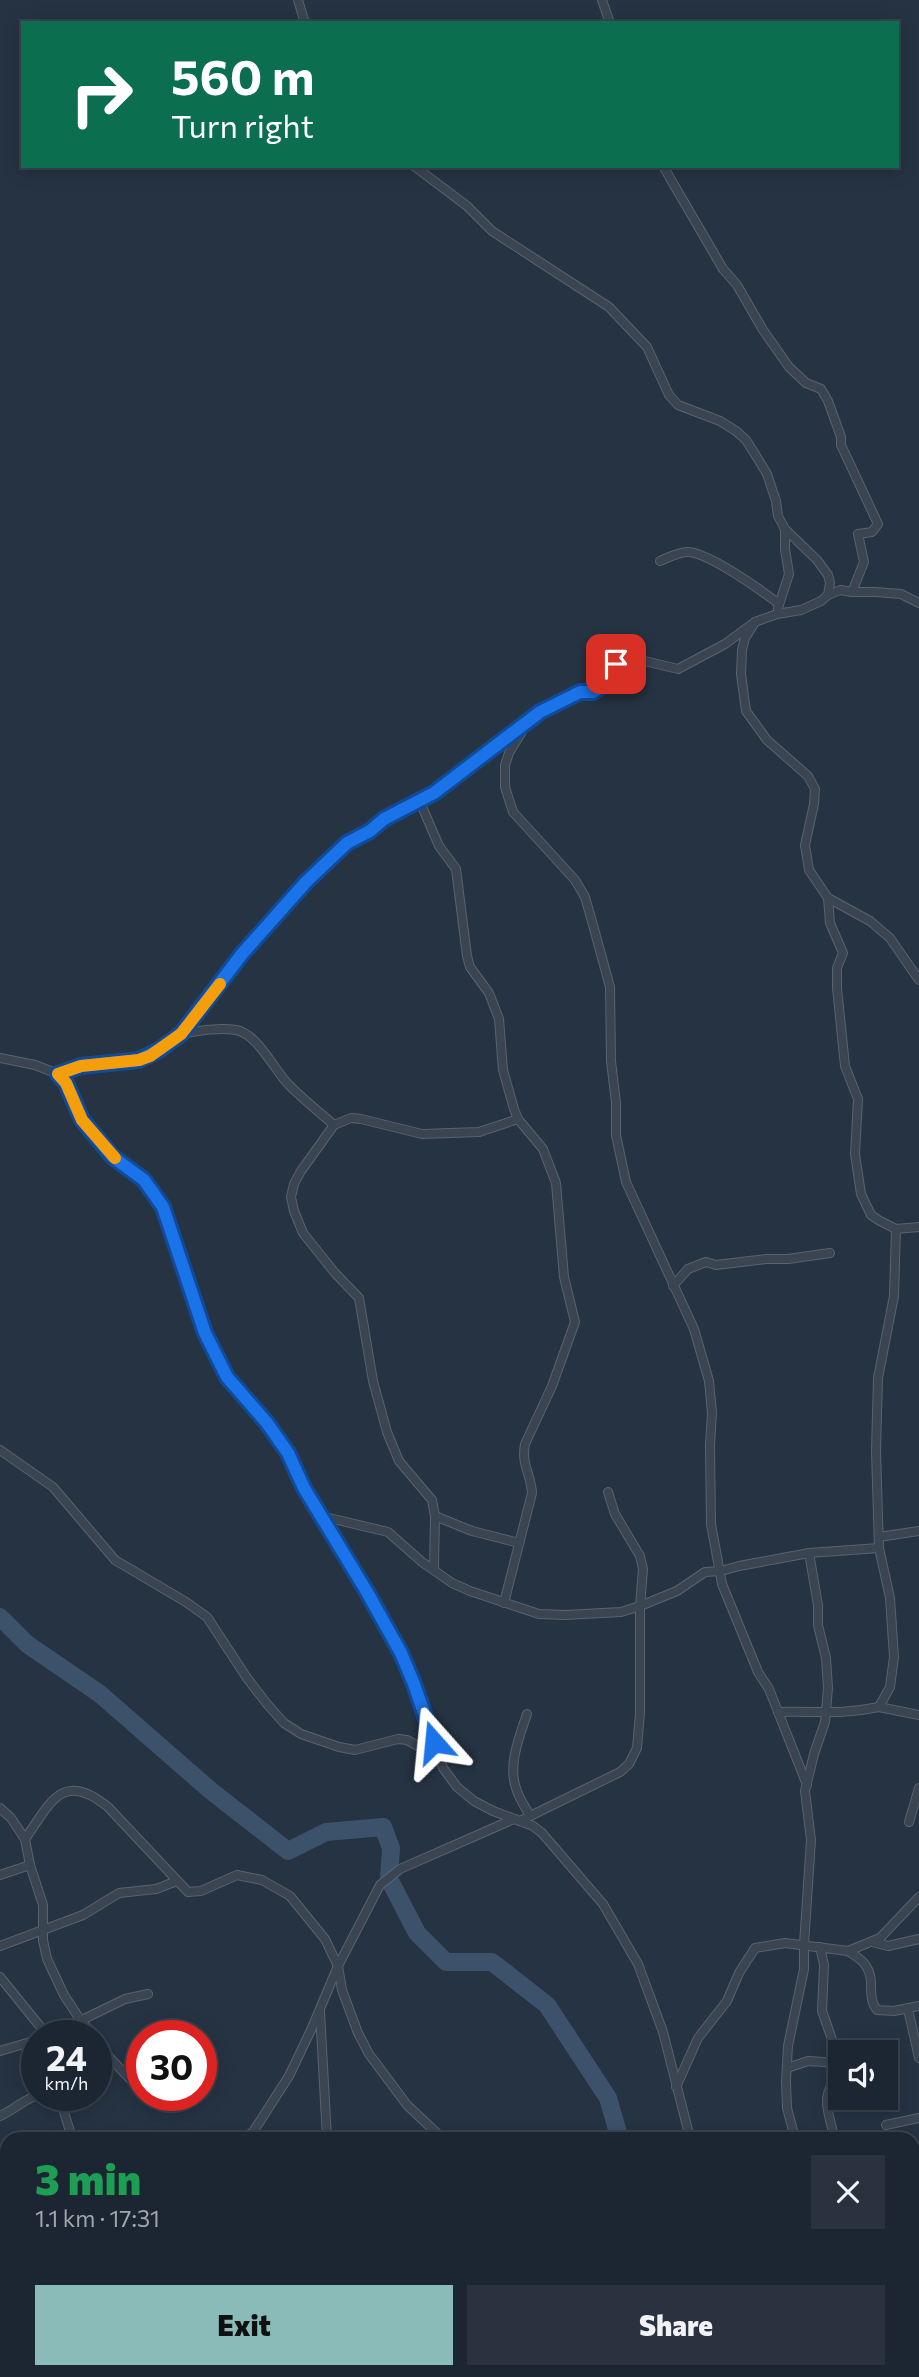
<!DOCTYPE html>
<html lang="en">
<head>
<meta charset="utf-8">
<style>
	:root { --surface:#1c2632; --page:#29323e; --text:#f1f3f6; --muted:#a0a5ac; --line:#3a434d; --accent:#8bbbb9 }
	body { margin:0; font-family:Commissioner,sans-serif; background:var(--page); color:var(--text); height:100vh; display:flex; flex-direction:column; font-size:26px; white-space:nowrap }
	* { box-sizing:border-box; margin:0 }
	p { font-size:23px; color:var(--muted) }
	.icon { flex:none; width:38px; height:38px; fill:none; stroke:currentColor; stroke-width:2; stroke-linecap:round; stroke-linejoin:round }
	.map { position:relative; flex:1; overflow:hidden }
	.drawer { position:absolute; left:0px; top:2132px; width:920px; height:247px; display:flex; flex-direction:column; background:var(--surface); border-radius:21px 21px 0 0; box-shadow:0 4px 18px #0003,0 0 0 2px var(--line) }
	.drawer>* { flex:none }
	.guide { position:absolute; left:21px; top:21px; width:878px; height:147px; border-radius:0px; box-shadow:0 4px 18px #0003,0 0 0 2px var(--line); background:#0b6e4f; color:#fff; overflow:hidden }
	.controls { position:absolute; left:828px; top:2040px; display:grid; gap:14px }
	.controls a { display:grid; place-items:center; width:70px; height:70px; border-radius:0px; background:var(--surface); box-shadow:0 4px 18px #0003,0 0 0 2px var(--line); font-size:35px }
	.speed { position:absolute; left:21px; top:2020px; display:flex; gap:14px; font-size:35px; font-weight:700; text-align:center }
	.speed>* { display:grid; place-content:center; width:91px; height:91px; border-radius:50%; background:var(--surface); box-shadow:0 4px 18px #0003,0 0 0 2px var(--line); line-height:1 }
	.speed small { font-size:18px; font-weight:400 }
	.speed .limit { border:10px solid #d22; background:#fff; color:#111 }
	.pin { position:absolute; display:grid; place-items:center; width:60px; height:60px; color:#fff; margin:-30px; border-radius:14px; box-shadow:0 4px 10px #0006 }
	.me { position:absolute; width:77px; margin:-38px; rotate:342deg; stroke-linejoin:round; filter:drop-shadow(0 0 5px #0008) }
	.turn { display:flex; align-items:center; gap:24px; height:147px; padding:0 35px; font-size:32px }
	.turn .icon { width:91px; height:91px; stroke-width:2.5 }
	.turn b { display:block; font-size:49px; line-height:60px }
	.round { display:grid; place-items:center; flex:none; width:74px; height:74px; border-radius:0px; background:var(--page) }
	.head { display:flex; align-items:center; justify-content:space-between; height:119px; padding:0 35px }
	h1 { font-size:42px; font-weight:800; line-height:52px; color:#1e9e55 }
	.button { display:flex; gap:14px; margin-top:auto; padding:14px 35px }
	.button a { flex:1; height:80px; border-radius:0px; background:var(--accent); color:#111; font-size:28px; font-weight:800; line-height:80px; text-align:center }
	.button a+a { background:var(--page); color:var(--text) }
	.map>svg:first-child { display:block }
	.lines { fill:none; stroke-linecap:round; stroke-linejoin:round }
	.river { stroke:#3c526b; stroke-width:18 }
	.minor-casing { stroke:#59636f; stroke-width:10 }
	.minor { stroke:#3b4552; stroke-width:8 }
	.route-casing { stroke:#114b97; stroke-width:18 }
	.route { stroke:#1a73e8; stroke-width:12 }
	.slow { stroke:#f59e0b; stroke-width:12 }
</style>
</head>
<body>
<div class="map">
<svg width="919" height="2377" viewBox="0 0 919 2377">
	<rect width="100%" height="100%" fill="#263343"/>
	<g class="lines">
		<!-- river -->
		<g class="river">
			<polyline points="0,1617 27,1644 100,1694 210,1790 288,1851 326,1832 383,1827 391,1848 389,1879 417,1933 446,1962 492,1962 547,2005 608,2098 619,2136 617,2138"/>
			<polyline points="624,2377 630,2371"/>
		</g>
		<!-- minor casing -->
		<g class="minor-casing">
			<g id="minor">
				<polyline points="298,0 305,23"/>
				<polyline points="602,0 610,23"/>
				<polyline points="414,166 467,206 492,231 609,307 647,347 669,395 678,405 720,421 736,431 746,440 758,459 767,474 776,501 778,516 785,529 817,560 828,575 830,583 828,595 821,601 801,610 777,614 755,622 745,638 742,650 741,674 746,711 767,740 808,776 815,789 814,804 805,845 809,870 828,898 870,921 890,938 919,980"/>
				<polyline points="663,166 723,269 737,285 763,330 789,367 806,383 821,389 828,401 841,437 841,445 878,524 872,532 858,534 864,562 852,592"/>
				<path d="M 660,561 C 667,558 679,552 687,552 C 708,552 761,590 779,604"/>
				<polyline points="828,595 840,590 852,592 875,592 901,594 919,603"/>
				<polyline points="778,608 789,574 785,549 785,529"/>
				<polyline points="755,622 725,644 678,669 632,658 626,658 616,664 608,673 603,686 593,693 580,693 529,720 509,753 505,765 505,787 513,812 575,880 585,897 593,925 610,987 611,1061 616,1103 616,1135 626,1182 694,1329 709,1381 712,1413 710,1445 711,1524 722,1584 758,1672 769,1689 807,1785"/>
				<path d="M 420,802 L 439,846 L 456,869 L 467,956 L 470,967 L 489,993 L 499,1019 L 503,1070 L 514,1109 L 518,1119 L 543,1149 L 556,1183 L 564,1277 L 575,1322 L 552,1386 L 525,1444 C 521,1465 531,1474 532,1493 L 504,1603"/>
				<polyline points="828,898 830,923 843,953 837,968 837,988 845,1066 858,1099 855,1154 861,1194 871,1215 880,1221 896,1229 919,1227"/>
				<path d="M 181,1034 C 198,1031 219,1027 236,1030 C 258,1034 274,1070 289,1085 C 303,1099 319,1112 334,1125"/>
				<polyline points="0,1058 35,1065 58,1074 66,1083 82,1120 113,1157 144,1180 163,1207 205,1333 227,1377 267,1423 288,1453 304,1488 367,1592 401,1653 414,1684 443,1768 457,1787 474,1801 493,1811 533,1826 542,1833 603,1904 638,1964 663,2032 690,2138"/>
				<polyline points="58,1074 81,1066 139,1060 159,1050 181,1034 242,955 306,882 347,843 370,831 384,819 434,793 523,725"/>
				<polyline points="673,1286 688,1269 706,1262 716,1265 766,1259 788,1259 830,1253"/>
				<polyline points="0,1450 53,1487 115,1560 186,1602 207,1617 247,1678 267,1704 284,1723 301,1734 339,1747 355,1750 398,1739 407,1740 438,1757"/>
				<polyline points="321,1516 388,1532 422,1562 452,1583 470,1591 539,1614 565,1615 621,1612 640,1606 677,1591 705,1572 721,1571 739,1566 809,1553 879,1548"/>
				<polyline points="435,1516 472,1531 519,1543"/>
				<polyline points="879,1537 919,1531"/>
				<polyline points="434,1568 435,1516 432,1500 399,1461 387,1432 373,1381 359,1298 335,1273 303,1233 294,1211 291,1197 294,1184 301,1171 334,1125 351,1118 361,1119 422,1134 479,1132 518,1119"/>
				<polyline points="879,1707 919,1715"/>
				<path d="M 778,1712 C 815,1711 842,1715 879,1707 L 890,1687 L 894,1657 L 890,1598 L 879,1548 L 876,1451 L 878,1378 L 894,1296 L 896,1229"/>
				<path d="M 527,1714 C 519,1737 507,1767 517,1791 C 520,1800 526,1808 530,1816"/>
				<polyline points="0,1808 11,1818 25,1839 30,1865 43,1905 43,1940 47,1959 64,1995 81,2021 94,2035"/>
				<polyline points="520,1821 620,1772 629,1764 637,1748 640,1713 640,1606 643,1569 640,1556 615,1514 608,1492"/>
				<polyline points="909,1822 919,1788"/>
				<path d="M 25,1839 C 50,1804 62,1769 108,1807 L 188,1892 L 201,1891 L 237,1875 L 262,1880 L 290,1896 L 325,1939 L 338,1966 L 342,1990 L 358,2033 L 369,2054 L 407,2105 L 442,2138"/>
				<polyline points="0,1875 30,1865"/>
				<polyline points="872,1942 888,1946 919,1939"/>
				<polyline points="0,1946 83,1915 119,1893 156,1889 177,1881"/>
				<polyline points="820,1947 824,1965 822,2011 840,2062"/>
				<path d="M 848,1951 C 854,1955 862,1959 866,1966 C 876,1980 866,1997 877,2010 L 894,2011 L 919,2006"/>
				<polyline points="0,1977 47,2035"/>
				<polyline points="908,2009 919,2058"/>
				<polyline points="320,2012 327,2138"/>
				<polyline points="51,2035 125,1999 148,1994"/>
				<polyline points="96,2038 110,2058 130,2079"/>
				<polyline points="0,2051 37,2040"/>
				<polyline points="787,2068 808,2061 840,2063"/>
				<polyline points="676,2087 698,2038 727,2001 739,1973 755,1948 785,1943 848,1951 880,1938 919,1897"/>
				<polyline points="64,2095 64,2112 72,2138"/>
				<path d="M 0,2116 C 14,2110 24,2099 38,2095"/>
				<polyline points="886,2125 919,2118"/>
				<polyline points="244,2138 253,2132 289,2076 311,2030 338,1966 380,1885 400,1869 514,1819"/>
				<polyline points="795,2138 787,2108 786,2081 788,2046 804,1969 804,1944 811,1840 805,1791 814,1754 825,1722 828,1688 826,1658 818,1625 818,1605 809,1553"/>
				<path d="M 834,2138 C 828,2105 819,2101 840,2071"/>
				<polyline points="914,2290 919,2286"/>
				<polyline points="0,2303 7,2306"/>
				<polyline points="0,2348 7,2349"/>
				<polyline points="914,2361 919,2358"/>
				<polyline points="60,2371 93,2377"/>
				<polyline points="314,2371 315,2377"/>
				<polyline points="727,2371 728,2377"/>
				<polyline points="11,2377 16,2371"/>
				<polyline points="553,2377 554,2371"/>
				<polyline points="892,2377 898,2371"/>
			</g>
		</g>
		<!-- minor -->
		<use href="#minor" class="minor"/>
	</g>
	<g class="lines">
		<!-- route casing -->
		<g class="route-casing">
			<polyline id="route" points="434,1742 414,1684 401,1653 367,1592 304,1488 288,1453 267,1423 227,1377 205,1333 163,1207 144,1180 113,1157 82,1120 66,1083 58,1074 81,1066 139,1060 159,1050 181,1034 242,954 306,882 347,843 370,831 384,819 434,793 540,712 580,692 593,692 603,686 608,673 616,664"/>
		</g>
		<!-- route -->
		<use href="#route" class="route"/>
		<!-- slow -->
		<polyline class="slow" points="115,1158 82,1120 66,1083 58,1074 81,1066 139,1060 150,1056 181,1034 220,984"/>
	</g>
</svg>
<div class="controls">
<a><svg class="icon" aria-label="sound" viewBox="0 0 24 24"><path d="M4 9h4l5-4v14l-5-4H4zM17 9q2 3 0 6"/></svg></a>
</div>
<div class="speed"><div>24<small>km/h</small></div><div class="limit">30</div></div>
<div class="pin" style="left:616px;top:664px;background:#d93025"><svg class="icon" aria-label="arrive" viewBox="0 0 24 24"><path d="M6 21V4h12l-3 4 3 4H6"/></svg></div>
<svg class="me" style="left:434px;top:1742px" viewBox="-20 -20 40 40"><path d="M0-17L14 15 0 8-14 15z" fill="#1a73e8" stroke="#fff" stroke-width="4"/></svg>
<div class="guide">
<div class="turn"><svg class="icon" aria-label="right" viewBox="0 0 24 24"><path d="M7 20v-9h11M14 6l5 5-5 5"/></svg><div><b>560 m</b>Turn right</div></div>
</div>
<section class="drawer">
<div class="head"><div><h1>3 min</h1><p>1.1 km · 17:31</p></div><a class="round"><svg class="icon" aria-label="close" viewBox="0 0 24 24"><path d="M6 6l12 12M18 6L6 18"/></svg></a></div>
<div class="button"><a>Exit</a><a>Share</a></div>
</section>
</div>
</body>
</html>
